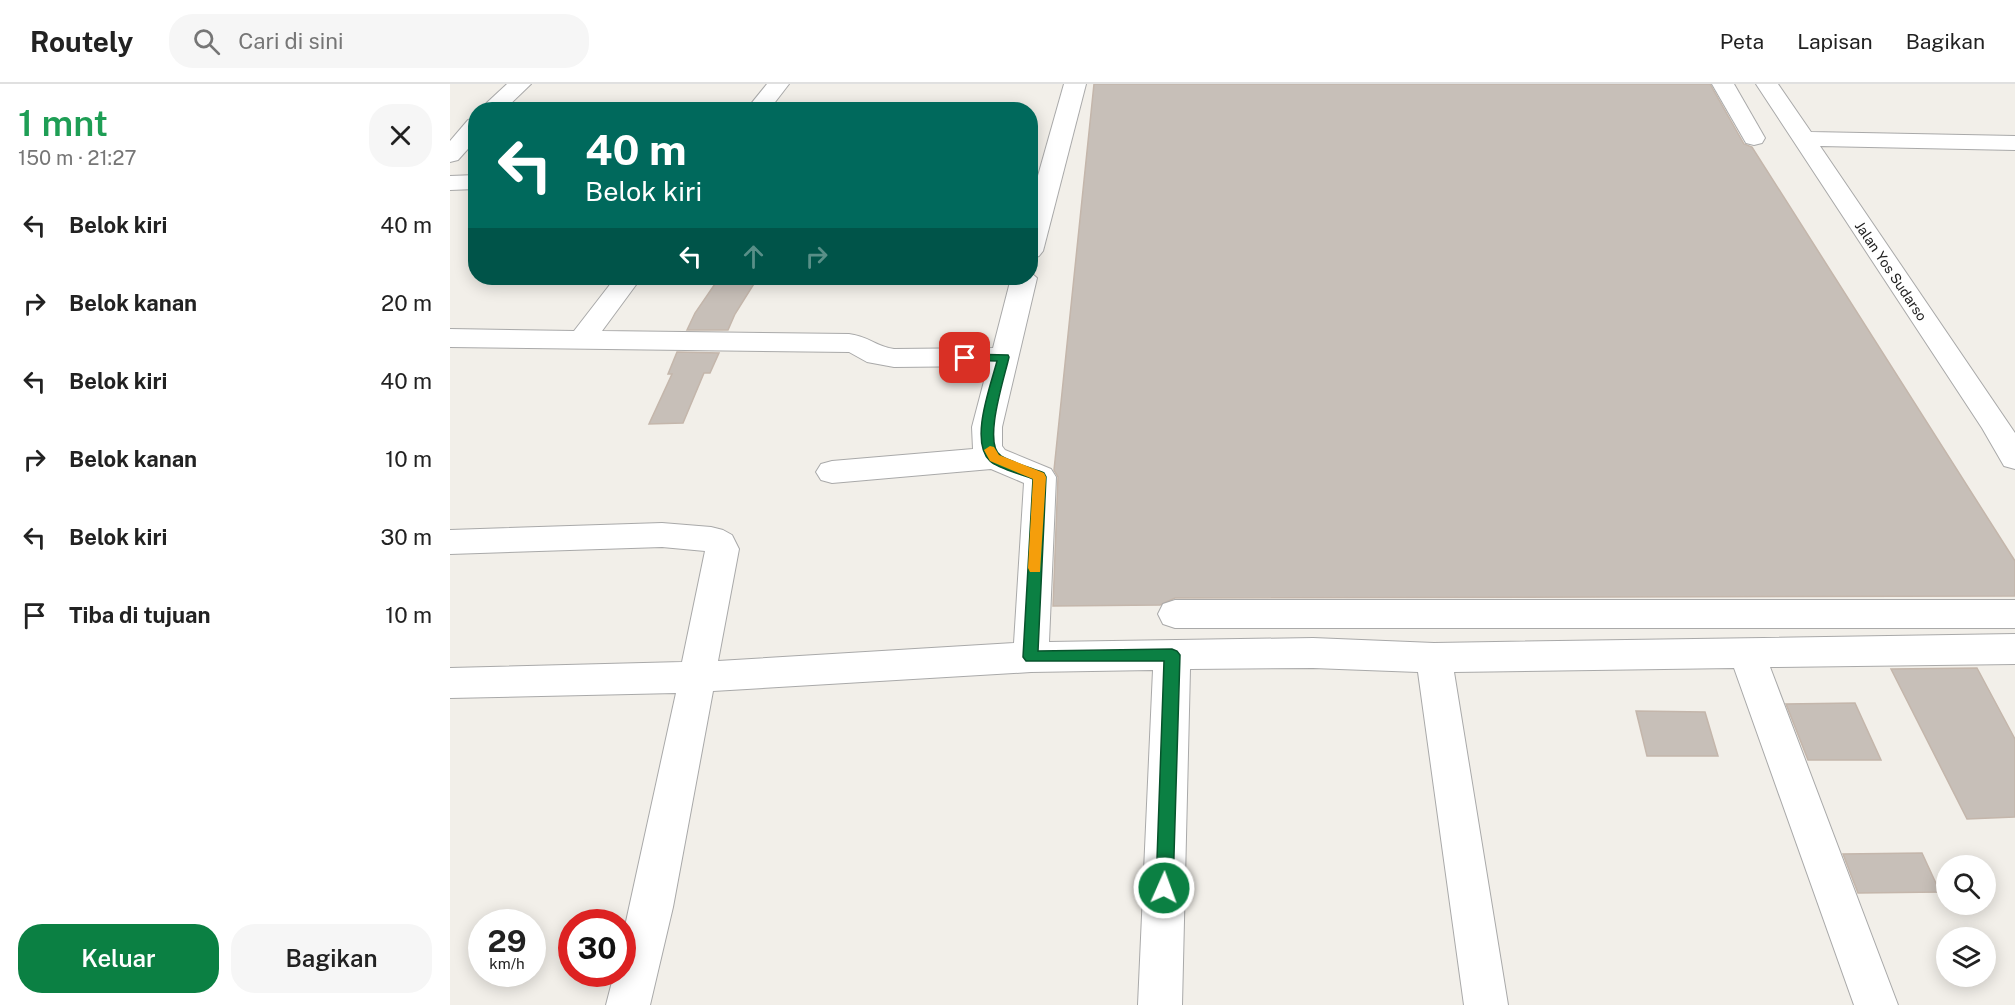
<!DOCTYPE html>
<html lang="id">
<head>
<meta charset="utf-8">
<style>
	:root { --surface:#fff; --page:#f6f6f6; --text:#222; --muted:#767676; --line:#e0e0e0; --accent:#0b8043 }
	body { margin:0; font-family:"Public Sans",sans-serif; background:var(--page); color:var(--text); height:100vh; display:flex; flex-direction:column; font-size:22px; white-space:nowrap }
	* { box-sizing:border-box; margin:0 }
	p { font-size:20px; color:var(--muted) }
	.icon { flex:none; width:33px; height:33px; fill:none; stroke:currentColor; stroke-width:2; stroke-linecap:round; stroke-linejoin:round }
	.map { position:relative; flex:1; overflow:hidden }
	.side { display:flex; flex-direction:column; background:var(--surface); width:450px }
	.side>* { flex:none }
	.top-card { position:absolute; left:18px; top:18px; width:570px; height:183px; border-radius:24px; box-shadow:0 3px 15px #0003; background:#00695c; color:#fff; overflow:hidden }
	.controls { position:absolute; left:1486px; top:771px; display:grid; gap:12px }
	.controls a { display:grid; place-items:center; width:60px; height:60px; border-radius:50%; background:var(--surface); box-shadow:0 3px 15px #0003; font-size:30px }
	.speed { position:absolute; left:18px; top:825px; display:flex; gap:12px; font-size:30px; font-weight:700; text-align:center }
	.speed>* { display:grid; place-content:center; width:78px; height:78px; border-radius:50%; background:var(--surface); box-shadow:0 3px 15px #0003; line-height:1 }
	.speed small { font-size:15px; font-weight:400 }
	.speed .limit { border:9px solid #d22; background:#fff; color:#111 }
	.pin { position:absolute; display:grid; place-items:center; width:51px; height:51px; color:#fff; margin:-26px; border-radius:12px; box-shadow:0 3px 9px #0006 }
	.me { position:absolute; width:66px; margin:-33px; rotate:2deg; stroke-linejoin:round; filter:drop-shadow(0 0 4px #0008) }
	.turn { display:flex; align-items:center; gap:21px; height:126px; padding:0 18px; font-size:27px }
	.turn .icon { width:78px; height:78px; stroke-width:2.5 }
	.turn b { display:block; font-size:42px; line-height:51px }
	.lanes { display:flex; align-items:center; height:57px; padding:0 18px; background:#0003; justify-content:center; gap:30px; direction:ltr }
	.lanes .off { opacity:.35 }
	.round { display:grid; place-items:center; flex:none; width:63px; height:63px; border-radius:24px; background:var(--page) }
	.head { display:flex; align-items:center; justify-content:space-between; height:102px; padding:0 18px }
	h1 { font-size:36px; font-weight:600; line-height:45px; color:#1e9e55 }
	.cta { display:flex; gap:12px; margin-top:auto; padding:12px 18px }
	.cta a { flex:1; height:69px; border-radius:24px; background:var(--accent); color:#fff; font-size:24px; font-weight:600; line-height:69px; text-align:center }
	.cta a+a { background:var(--page); color:var(--text) }
	ul { padding:0; list-style:none }
	li { display:flex; align-items:center; gap:18px; height:78px; padding:0 18px }
	li div { flex:1 }
	li b { display:block; font-size:22px }
	li em { font-style:normal }
	header { display:flex; align-items:center; gap:36px; box-sizing:border-box; height:84px; padding:0 30px; background:var(--surface); border-bottom:2px solid var(--line) }
	header strong { font-size:28px }
	nav { display:flex; gap:33px; margin-inline-start:auto; font-size:21px }
	.search { width:420px; height:54px; background:var(--page); display:flex; align-items:center; gap:15px; box-sizing:border-box; padding:0 21px; border-radius:24px; color:var(--muted); font-size:22px }
	main { display:flex; flex:1; min-height:0 }
	.map>svg:first-child { display:block }
	.building { fill:#c7bfb8; stroke:#c4b6ab; stroke-width:1.5 }
	.lines { fill:none; stroke-linecap:round; stroke-linejoin:round }
	.minor-casing { stroke:#a9a9a9; stroke-width:2 }
	.minor { fill:#fff; fill-rule:evenodd }
	.route { fill:#0b8043; stroke:#07532c; stroke-width:1.5 }
	.slow { fill:#f59e0b }
	.labels { text-anchor:middle; dominant-baseline:central; stroke-width:4.5; stroke-linejoin:round; paint-order:stroke }
	.far-street-label { font-size:14px; fill:#222; stroke:#fff }
</style>
</head>
<body>
<header>
<strong>Routely</strong>
<div class="search"><svg class="icon" aria-label="search" viewBox="0 0 24 24"><circle cx="10" cy="10" r="6"/><path d="M15 15l6 6"/></svg>Cari di sini</div>
<nav><a>Peta</a><a>Lapisan</a><a>Bagikan</a></nav>
</header>
<main>
<section class="side">
<div class="head"><div><h1>1 mnt</h1><p>150 m · 21:27</p></div><a class="round"><svg class="icon" aria-label="close" viewBox="0 0 24 24"><path d="M6 6l12 12M18 6L6 18"/></svg></a></div>
<ul>
<li><svg class="icon" aria-label="left" viewBox="0 0 24 24"><path d="M17 20v-9H6M10 6l-5 5 5 5"/></svg><div><b>Belok kiri</b></div><em>40 m</em></li>
<li><svg class="icon" aria-label="right" viewBox="0 0 24 24"><path d="M7 20v-9h11M14 6l5 5-5 5"/></svg><div><b>Belok kanan</b></div><em>20 m</em></li>
<li><svg class="icon" aria-label="left" viewBox="0 0 24 24"><path d="M17 20v-9H6M10 6l-5 5 5 5"/></svg><div><b>Belok kiri</b></div><em>40 m</em></li>
<li><svg class="icon" aria-label="right" viewBox="0 0 24 24"><path d="M7 20v-9h11M14 6l5 5-5 5"/></svg><div><b>Belok kanan</b></div><em>10 m</em></li>
<li><svg class="icon" aria-label="left" viewBox="0 0 24 24"><path d="M17 20v-9H6M10 6l-5 5 5 5"/></svg><div><b>Belok kiri</b></div><em>30 m</em></li>
<li><svg class="icon" aria-label="arrive" viewBox="0 0 24 24"><path d="M6 21V4h12l-3 4 3 4H6"/></svg><div><b>Tiba di tujuan</b></div><em>10 m</em></li>
</ul>
<div class="cta"><a>Keluar</a><a>Bagikan</a></div>
</section>
<div class="map">
<svg width="1565" height="921" viewBox="0 0 1565 921">
	<rect width="100%" height="100%" fill="#f2efe9"/>
	<!-- building -->
	<g class="building">
		<polygon points="644,0 1260,0 1294,60 1302,63 1565,477 1565,512 725,514 710,521 603,522 608,393 604,386"/>
		<polygon points="269,194 307,195 285,230 278,246 237,246 245,229"/>
		<polygon points="227,268 269,269 260,289 254,289 233,339 199,340 222,290 218,290"/>
		<polygon points="1527,584 1565,655 1565,733 1517,735 1441,585"/>
		<polygon points="1405,619 1431,676 1358,676 1336,620"/>
		<polygon points="1186,627 1255,628 1268,672 1197,672"/>
		<polygon points="1472,769 1490,808 1408,809 1393,770"/>
	</g>
	<g class="lines">
		<!-- minor casing -->
		<g class="minor-casing">
			<g id="minor">
				<polygon points="57,0 81,0 54,26 29,26"/>
				<polygon points="317,0 339,0 319,26 296,26"/>
				<polygon points="614,0 636,0 593,167 589,172 580,175 580,120"/>
				<polygon points="1262,0 1284,0 1315,54 1312,59 1304,61 1296,59"/>
				<polygon points="1306,0 1328,0 1361,48 1565,52 1565,66 1370,62 1565,349 1565,385 1554,382 1532,344"/>
				<polygon points="26,34 26,56 8,76 0,78 0,57 18,36"/>
				<polygon points="26,91 26,105 0,106 0,92"/>
				<path d="M 580,188 L 587,194 L 552,343 L 552,362 L 555,366 L 601,385 L 606,393 L 599,558 L 863,554 L 984,559 L 1565,550 L 1565,580 L 1320,583 L 1448,921 L 1404,921 L 1284,584 L 1004,588 L 1058,921 L 1014,921 L 968,588 L 863,584 L 740,585 L 732,921 L 688,921 L 703,586 L 581,588 L 263,607 L 223,823 L 200,921 L 156,921 L 164,890 L 172,890 L 172,856 L 226,609 L 0,614 L 0,584 L 232,578 L 255,467 L 212,463 L 0,470 L 0,446 L 212,439 L 261,443 L 273,446 L 282,451 L 289,465 L 268,577 L 564,559 L 574,399 L 541,385 L 382,399 L 371,396 L 366,388 L 371,380 L 382,377 L 523,365 L 522,343 L 538,282 L 444,283 L 417,278 L 399,268 L 0,263 L 0,245 L 124,247 L 165,194 L 191,194 L 152,247 L 399,250 C 418,252 427,263 444,265 L 543,264 L 561,194 L 580,194 Z"/>
				<polygon points="725,516 1565,516 1565,544 725,544 713,540 708,530 713,520"/>
			</g>
		</g>
		<!-- minor -->
		<use href="#minor" class="minor"/>
	</g>
	<!-- route -->
	<path class="route" d="M 515,270 L 558,271 L 559,273 C 555,292 532,360 551,372 C 564,379 581,384 594,389 L 596,393 L 588,567 L 722,565 L 727,567 L 730,571 L 723,804 L 720,810 L 714,813 L 708,810 L 706,804 L 714,577 L 576,577 L 573,573 L 583,395 C 573,391 547,384 540,377 C 519,357 541,301 547,277 L 511,276 L 511,271 Z"/>
	<!-- slow -->
	<polygon class="slow" points="540,362 544,363 549,371 594,389 596,393 590,488 580,488 578,484 583,395 540,377 534,366"/>
	<g class="labels">
		<!-- far-street labels -->
		<g class="far-street-label">
			<text transform="translate(1441 187) rotate(56)">Jalan Yos Sudarso</text>
		</g>
	</g>
</svg>
<div class="controls">
<a><svg class="icon" aria-label="search" viewBox="0 0 24 24"><circle cx="10" cy="10" r="6"/><path d="M15 15l6 6"/></svg></a>
<a><svg class="icon" aria-label="layers" viewBox="0 0 24 24"><path d="M12 4l9 5-9 5-9-5zM3 14l9 5 9-5"/></svg></a>
</div>
<div class="speed"><div>29<small>km/h</small></div><div class="limit">30</div></div>
<div class="pin" style="left:515px;top:274px;background:#d93025"><svg class="icon" aria-label="arrive" viewBox="0 0 24 24"><path d="M6 21V4h12l-3 4 3 4H6"/></svg></div>
<svg class="me" style="left:714px;top:804px" viewBox="-20 -20 40 40"><circle r="17" fill="#0b8043" stroke="#fff" stroke-width="3"/><path d="M0-11L8 9 0 5-8 9z" fill="#fff"/></svg>
<div class="top-card">
<div class="turn"><svg class="icon" aria-label="left" viewBox="0 0 24 24"><path d="M17 20v-9H6M10 6l-5 5 5 5"/></svg><div><b>40 m</b>Belok kiri</div></div>
<div class="lanes"><svg class="icon" aria-label="left" viewBox="0 0 24 24"><path d="M17 20v-9H6M10 6l-5 5 5 5"/></svg><svg class="icon off" aria-label="ahead" viewBox="0 0 24 24"><path d="M12 20V5M6 11l6-6 6 6"/></svg><svg class="icon off" aria-label="right" viewBox="0 0 24 24"><path d="M7 20v-9h11M14 6l5 5-5 5"/></svg></div>
</div>
</div>
</main>
</body>
</html>
